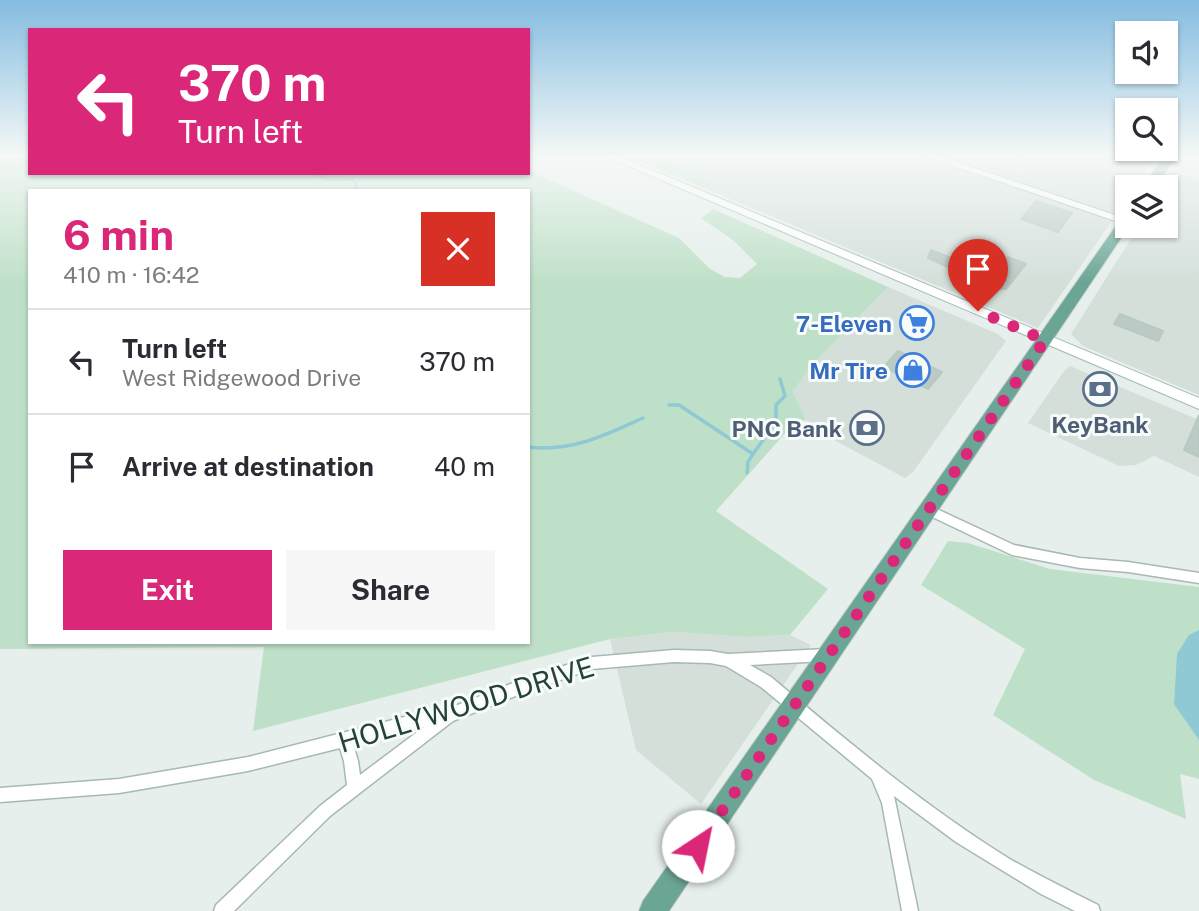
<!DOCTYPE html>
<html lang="en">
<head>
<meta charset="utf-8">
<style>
	:root { --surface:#fff; --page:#f7f7f7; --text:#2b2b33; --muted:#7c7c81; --line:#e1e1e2; --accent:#db2777 }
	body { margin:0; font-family:"Public Sans",sans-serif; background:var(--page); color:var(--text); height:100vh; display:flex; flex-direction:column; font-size:26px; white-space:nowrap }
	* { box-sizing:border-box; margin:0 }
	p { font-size:23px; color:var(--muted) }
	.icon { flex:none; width:38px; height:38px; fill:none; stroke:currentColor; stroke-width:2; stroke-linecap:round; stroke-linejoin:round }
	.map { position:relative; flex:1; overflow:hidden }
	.sheet { position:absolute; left:28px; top:189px; width:502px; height:455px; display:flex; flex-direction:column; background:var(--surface); border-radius:0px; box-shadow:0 2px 5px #0004 }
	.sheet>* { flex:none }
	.top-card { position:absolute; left:28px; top:28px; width:502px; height:147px; border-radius:0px; box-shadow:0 2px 5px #0004; background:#db2777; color:#fff; overflow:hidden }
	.controls { position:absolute; left:1115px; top:21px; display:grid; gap:14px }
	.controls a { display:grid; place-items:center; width:63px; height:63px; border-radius:0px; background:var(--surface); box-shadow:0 2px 5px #0004; font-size:35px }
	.pin { position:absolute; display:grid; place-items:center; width:60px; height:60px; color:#fff; margin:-72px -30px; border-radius:50% 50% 50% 0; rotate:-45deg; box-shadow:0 0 7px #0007 }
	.pin .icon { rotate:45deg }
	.me { position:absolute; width:77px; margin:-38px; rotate:34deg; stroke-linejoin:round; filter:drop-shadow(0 0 5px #0008) }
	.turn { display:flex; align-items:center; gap:24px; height:147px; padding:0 35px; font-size:32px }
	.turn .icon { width:91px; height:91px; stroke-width:2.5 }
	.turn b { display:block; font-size:49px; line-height:60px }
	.round { display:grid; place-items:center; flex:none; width:74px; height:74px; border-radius:0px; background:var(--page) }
	.headline { display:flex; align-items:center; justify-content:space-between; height:119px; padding:0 35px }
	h1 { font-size:42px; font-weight:700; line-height:52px; color:var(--accent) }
	.primary-button { display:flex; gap:14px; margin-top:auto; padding:14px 35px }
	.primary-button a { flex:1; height:80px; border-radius:0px; background:var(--accent); color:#fff; font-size:28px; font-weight:700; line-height:80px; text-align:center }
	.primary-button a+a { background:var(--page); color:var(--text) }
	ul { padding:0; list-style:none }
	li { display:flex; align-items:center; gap:21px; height:105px; padding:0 35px; border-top:2px solid var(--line) }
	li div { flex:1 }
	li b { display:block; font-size:26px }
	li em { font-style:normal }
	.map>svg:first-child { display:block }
	.built { fill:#d4dfda }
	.green { fill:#bfe0c8; fill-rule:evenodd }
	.water { fill:#8ec9d4 }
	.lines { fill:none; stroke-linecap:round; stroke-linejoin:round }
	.stream-far1 { stroke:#8ec9d4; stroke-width:2.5 }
	.stream { stroke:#8ec9d4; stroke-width:3.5 }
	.building { fill:#bbcac4; stroke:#b8c9c2; stroke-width:2 }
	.street-casing { stroke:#a8b8b2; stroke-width:3 }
	.secondary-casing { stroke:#a4bbb3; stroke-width:2 }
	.primary-casing { stroke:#c2cac8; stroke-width:2 }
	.street { fill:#fff; fill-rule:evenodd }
	.secondary { fill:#fff; fill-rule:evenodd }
	.primary { fill:#6aa596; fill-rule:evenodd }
	.route { stroke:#db2777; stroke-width:12; stroke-dasharray:0 21.6 }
	.labels { text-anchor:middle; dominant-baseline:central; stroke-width:6; stroke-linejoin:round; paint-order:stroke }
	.shop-label { font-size:23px; font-weight:bold; fill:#366cbe; stroke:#f7fbf9; text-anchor:end }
	.service-label { font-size:23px; font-weight:bold; fill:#4e5e75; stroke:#f7fbf9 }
	.near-street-label { font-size:28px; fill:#24423a; stroke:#f7fbf9 }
</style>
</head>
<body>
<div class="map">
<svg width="1199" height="911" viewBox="0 0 1199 911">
	<rect width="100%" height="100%" fill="#e6efeb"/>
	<!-- built -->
	<g class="built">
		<polygon points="678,156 1157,156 1135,187 1127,187 1127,199 1038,328 704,188 710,184 677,166"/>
		<polygon points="1173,172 1199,180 1199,395 1083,346 1071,334 1139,226 1166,226 1166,187 1163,187"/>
		<polygon points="888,287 998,334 1006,341 913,472 905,478 832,439 806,420 793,392 810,367"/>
		<polygon points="1070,366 1199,420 1199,477 1154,456 1136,465 1119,466 1028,423 1064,371"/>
		<polygon points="673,632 748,637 790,635 811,645 701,804 636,750 610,639"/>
	</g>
	<!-- green -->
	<g class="green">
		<path d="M 0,156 L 30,156 L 30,173 L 528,173 L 529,171 L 679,238 L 710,269 L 725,277 L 740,278 L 757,264 L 733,240 L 701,218 L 713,209 L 888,287 L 810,367 L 793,392 L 806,420 L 795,422 L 716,511 L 828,589 L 790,635 L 748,637 L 673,632 L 610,639 L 253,731 L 264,647 L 0,649 ZM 30,191 L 528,191 L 528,642 L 30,642 Z"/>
		<polygon points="639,156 678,156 677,166 711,184 704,188 633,159"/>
		<polygon points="948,541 968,543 1050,569 1199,587 1199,779 1180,774 1186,819 1094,780 993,715 1025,649 921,585"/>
	</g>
	<!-- water -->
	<polygon class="water" points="1199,630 1199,740 1174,704 1177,654 1189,635"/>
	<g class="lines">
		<!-- stream-far1 -->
		<polyline class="stream-far1" points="313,173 328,180 352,179 357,186 353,191"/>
		<!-- stream -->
		<g class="stream">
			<polyline points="669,405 679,405 753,454 748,462 747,473"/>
			<path d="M 528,447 C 572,452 603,436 643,418"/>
			<polyline points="753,454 776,422 776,405 785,396 780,379"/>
		</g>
	</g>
	<!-- building -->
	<g class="building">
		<polygon points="1036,201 1072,213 1058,232 1021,219"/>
		<polygon points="931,250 993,274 1008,257 1026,264 1006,289 997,289 928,258"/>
		<polygon points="1120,314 1163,331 1158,341 1114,324"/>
		<polygon points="898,351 942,372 928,389 884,367"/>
		<polygon points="1199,415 1199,457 1184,450"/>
	</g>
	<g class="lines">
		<!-- street casing -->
		<g class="street-casing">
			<g id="street">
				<polygon points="926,504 1014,545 1080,558 1128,562 1199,573 1199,583 1128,572 1080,568 1012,555 922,512 920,509 922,506"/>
				<path d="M 826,649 L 831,651 L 833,655 L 831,659 L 826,661 L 750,665 L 771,677 C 847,741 923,805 1008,858 C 1037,875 1068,890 1098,905 L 1100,911 L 1075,911 L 1041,894 L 956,842 L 894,796 L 918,911 L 902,911 L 882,803 L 872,779 L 761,687 L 726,666 L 710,663 L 674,662 L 592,669 L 523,693 L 453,721 L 330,816 L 234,911 L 214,911 L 216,905 L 320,806 L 347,785 L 344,761 L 340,748 L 248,771 L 119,793 L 0,802 L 0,788 L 119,779 L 248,757 L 412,715 L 450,708 L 523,679 L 592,657 L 674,650 L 710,651 L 728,654 ZM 424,727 L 360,775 L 358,761 L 353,744 Z"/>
			</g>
		</g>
		<!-- secondary casing -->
		<g class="secondary-casing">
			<g id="secondary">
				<polygon points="605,156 618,156 1199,398 1199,409"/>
				<polygon points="925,156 939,156 1127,219 1127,225"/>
			</g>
		</g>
		<!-- primary casing -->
		<g class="primary-casing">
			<g id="primary">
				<polygon points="1164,156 1176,156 1155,187 1143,187"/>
				<polygon points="1127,215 1129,226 669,911 639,911 643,901 1123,216"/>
			</g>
		</g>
		<!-- street -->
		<use href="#street" class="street"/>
		<!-- secondary -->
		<use href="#secondary" class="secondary"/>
		<!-- primary -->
		<use href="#primary" class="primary"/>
	</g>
	<!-- sky -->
	<linearGradient id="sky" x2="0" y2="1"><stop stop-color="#84bce0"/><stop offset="0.55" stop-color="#f4f8f6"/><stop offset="1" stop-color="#f4f8f6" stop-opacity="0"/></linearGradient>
	<rect width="1199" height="283" fill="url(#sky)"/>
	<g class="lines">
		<!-- route -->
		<polyline class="route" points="698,846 1045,340 978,311"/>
	</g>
	<!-- icons -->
	<defs>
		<g id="supermarket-ring" transform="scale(1.75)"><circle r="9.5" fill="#f7fbf9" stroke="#3f7fe0" stroke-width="1.5"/><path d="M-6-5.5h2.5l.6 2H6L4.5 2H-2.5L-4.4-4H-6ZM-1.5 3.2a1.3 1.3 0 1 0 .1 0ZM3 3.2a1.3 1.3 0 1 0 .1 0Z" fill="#3f7fe0"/></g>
		<g id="shop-ring" transform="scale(1.75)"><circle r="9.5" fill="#f7fbf9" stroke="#3f7fe0" stroke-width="1.5"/><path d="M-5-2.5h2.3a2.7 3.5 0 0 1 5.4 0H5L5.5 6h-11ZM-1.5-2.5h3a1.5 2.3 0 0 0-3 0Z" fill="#3f7fe0"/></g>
		<g id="bank-ring" transform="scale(1.75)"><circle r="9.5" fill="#f7fbf9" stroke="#5c6f8a" stroke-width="1.5"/><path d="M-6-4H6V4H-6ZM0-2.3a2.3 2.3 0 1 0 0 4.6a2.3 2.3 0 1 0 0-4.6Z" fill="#5c6f8a"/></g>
	</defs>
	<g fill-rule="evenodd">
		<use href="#supermarket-ring" x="917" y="323"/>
		<use href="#shop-ring" x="913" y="370"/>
		<use href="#bank-ring" x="1100" y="389"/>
		<use href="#bank-ring" x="867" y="428"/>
	</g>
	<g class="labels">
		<!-- shop labels -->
		<g class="shop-label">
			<text x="892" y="323">7-Eleven</text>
			<text x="888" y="370">Mr Tire</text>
		</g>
		<!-- service labels -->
		<g class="service-label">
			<text x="1100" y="424">KeyBank</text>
			<text x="842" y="428" text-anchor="end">PNC Bank</text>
		</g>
		<!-- near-street labels -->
		<g class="near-street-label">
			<text transform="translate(466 704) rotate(-17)">HOLLYWOOD DRIVE</text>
		</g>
	</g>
</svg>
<div class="controls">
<a><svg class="icon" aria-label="sound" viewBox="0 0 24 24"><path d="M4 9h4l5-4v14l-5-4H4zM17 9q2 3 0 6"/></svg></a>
<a><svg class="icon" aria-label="search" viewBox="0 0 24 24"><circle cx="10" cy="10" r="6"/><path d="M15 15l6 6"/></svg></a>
<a><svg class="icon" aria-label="layers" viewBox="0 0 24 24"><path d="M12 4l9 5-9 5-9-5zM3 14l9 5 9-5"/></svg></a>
</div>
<div class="pin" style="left:978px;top:311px;background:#d93025"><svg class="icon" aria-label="arrive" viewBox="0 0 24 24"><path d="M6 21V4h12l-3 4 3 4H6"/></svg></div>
<svg class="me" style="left:698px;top:846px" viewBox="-20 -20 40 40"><circle r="19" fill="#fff"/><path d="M0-13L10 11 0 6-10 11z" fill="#db2777"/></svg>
<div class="top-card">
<div class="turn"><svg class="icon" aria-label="left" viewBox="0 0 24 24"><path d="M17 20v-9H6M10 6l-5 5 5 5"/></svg><div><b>370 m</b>Turn left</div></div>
</div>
<section class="sheet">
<div class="headline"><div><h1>6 min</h1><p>410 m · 16:42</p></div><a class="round" style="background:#d93025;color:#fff"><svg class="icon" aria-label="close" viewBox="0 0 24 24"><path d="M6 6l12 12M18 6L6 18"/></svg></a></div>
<ul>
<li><svg class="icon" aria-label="left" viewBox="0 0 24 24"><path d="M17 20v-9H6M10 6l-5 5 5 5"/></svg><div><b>Turn left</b><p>West Ridgewood Drive</p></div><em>370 m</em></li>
<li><svg class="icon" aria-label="arrive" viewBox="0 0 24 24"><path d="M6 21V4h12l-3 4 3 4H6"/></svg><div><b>Arrive at destination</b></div><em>40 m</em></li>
</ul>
<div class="primary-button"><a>Exit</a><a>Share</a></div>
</section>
</div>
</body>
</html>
